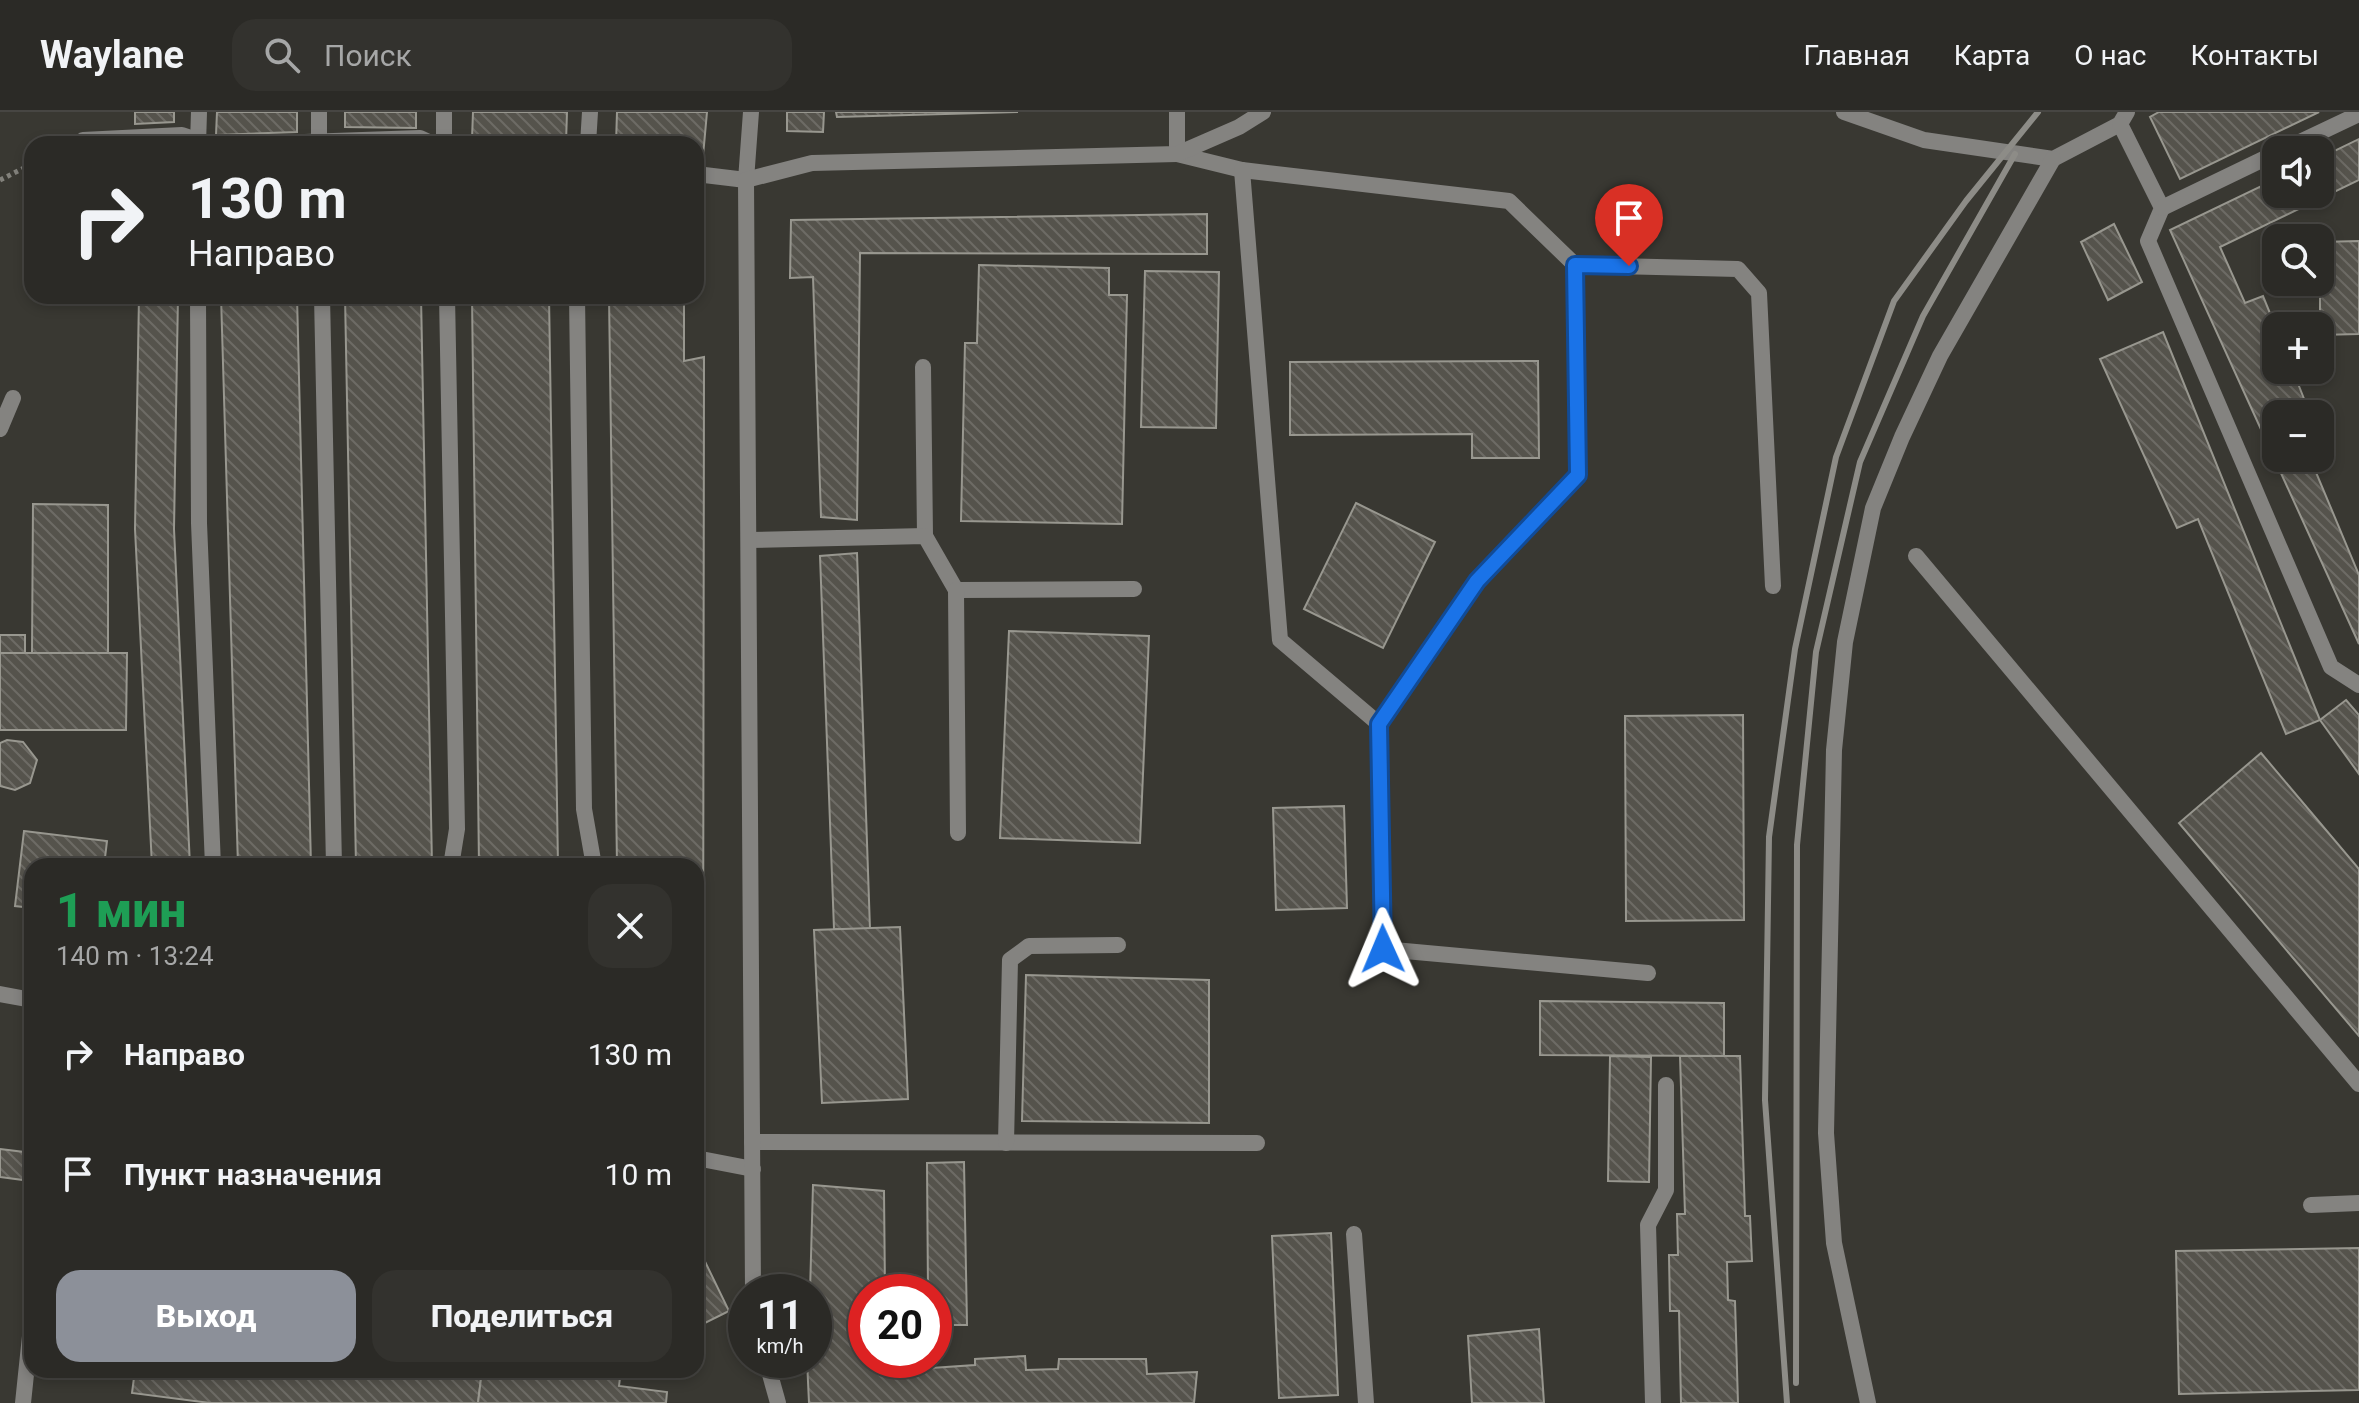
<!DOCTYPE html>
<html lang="ru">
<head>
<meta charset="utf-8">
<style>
	:root { --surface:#2b2a26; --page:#33322e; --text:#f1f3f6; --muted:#a6a7a7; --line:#474643; --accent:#8c9099 }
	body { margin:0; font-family:Roboto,sans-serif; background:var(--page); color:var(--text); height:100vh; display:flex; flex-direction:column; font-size:30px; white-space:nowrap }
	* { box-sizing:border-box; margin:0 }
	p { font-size:26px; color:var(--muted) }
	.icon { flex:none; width:44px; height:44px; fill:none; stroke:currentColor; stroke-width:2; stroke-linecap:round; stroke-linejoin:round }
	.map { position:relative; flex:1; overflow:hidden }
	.side { position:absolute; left:24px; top:746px; width:680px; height:520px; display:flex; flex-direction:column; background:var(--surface); border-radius:24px; box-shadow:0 4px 12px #0003,0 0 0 2px var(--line) }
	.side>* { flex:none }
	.top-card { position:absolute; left:24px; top:24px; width:680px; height:168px; border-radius:24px; box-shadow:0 4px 12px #0003,0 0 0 2px var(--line); background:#2b2a26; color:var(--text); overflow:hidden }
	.controls { position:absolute; left:2262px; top:24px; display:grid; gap:16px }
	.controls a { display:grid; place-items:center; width:72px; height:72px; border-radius:16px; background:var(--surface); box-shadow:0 4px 12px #0003,0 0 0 2px var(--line); font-size:40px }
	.speed { position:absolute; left:728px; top:1162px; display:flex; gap:16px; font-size:40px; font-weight:700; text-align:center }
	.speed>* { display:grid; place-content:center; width:104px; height:104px; border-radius:50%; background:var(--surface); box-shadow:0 4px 12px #0003,0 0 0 2px var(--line); line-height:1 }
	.speed small { font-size:20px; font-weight:400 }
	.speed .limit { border:12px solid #d22; background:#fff; color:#111 }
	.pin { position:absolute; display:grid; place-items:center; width:68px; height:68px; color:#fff; margin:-82px -34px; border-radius:50% 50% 50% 0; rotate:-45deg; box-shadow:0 0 8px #0007 }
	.pin .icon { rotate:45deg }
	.me { position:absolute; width:88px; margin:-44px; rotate:359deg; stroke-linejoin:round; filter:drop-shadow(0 0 6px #0008) }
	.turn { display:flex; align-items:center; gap:28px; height:168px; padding:0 32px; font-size:36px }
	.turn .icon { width:104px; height:104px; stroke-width:2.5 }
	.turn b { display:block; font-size:56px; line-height:68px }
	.round { display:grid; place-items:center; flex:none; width:84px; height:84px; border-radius:24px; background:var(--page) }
	.overview { display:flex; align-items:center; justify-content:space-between; height:136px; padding:0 32px }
	h1 { font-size:48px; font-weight:800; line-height:60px; color:#1e9e55 }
	.primary-button { display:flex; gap:16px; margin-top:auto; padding:16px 32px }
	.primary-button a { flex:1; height:92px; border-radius:24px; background:var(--accent); color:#fff; font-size:32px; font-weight:800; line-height:92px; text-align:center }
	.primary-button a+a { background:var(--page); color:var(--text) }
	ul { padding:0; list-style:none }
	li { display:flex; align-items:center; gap:24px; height:120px; padding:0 32px }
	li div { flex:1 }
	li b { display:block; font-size:30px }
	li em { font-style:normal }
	header { display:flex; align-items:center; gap:48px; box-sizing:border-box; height:112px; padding:0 40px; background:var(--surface); border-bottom:2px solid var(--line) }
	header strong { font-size:38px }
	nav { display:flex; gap:44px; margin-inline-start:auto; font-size:28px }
	.search { width:560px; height:72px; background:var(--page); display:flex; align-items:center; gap:20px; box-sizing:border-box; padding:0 28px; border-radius:24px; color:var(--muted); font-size:30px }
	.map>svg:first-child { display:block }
	.building { fill:url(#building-back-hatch); stroke:#98978f; stroke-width:2 }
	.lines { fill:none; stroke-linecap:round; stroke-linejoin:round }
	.path { stroke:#82817b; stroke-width:5; stroke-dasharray:4 4; stroke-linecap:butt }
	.service { stroke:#848380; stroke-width:16 }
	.minor { stroke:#848380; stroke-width:16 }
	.rail { stroke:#8d8c87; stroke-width:6 }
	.route-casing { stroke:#114b97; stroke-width:20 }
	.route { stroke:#1a73e8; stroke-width:14 }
</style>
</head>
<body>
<header>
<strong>Waylane</strong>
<div class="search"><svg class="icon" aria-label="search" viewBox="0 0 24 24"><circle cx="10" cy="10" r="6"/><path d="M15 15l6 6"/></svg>Поиск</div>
<nav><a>Главная</a><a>Карта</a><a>О нас</a><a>Контакты</a></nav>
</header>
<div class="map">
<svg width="2359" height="1291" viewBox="0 0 2359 1291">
	<defs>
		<pattern id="building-back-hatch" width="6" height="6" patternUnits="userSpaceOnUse" patternTransform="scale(2)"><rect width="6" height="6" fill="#55534c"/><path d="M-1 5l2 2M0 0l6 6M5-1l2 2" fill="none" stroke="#6d6b65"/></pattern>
	</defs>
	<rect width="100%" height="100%" fill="#393832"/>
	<!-- building -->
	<g class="building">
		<polygon points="135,0 174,0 174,10 135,12"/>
		<polygon points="217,0 297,0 297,20 216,23"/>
		<polygon points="345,0 416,0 416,16 345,15"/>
		<polygon points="473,0 567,0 566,31 472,27"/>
		<polygon points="617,0 707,0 703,44 696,43 696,32 616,32"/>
		<polygon points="787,0 824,0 823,20 787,19"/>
		<polygon points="836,0 1018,0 837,5"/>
		<polygon points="2159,0 2319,0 2180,67 2150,5"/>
		<polygon points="2359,27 2359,68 2220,135 2245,191 2263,184 2276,216 2276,227 2263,233 2278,272 2295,264 2310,302 2276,302 2276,346 2310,346 2359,463 2359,532 2170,118 2276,67 2276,82 2320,82 2320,46"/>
		<polygon points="1207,102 1207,142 860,141 857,408 821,405 813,165 790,166 791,108"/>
		<polygon points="2114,112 2142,170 2108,188 2081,130"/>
		<polygon points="2359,129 2359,222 2320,223 2320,130"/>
		<polygon points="979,153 1109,156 1109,183 1127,183 1122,412 961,409 965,231 977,231"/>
		<polygon points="1145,159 1219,160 1216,316 1141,315"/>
		<polygon points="139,184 178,184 174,417 190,754 152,754 135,417"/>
		<polygon points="221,184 297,184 311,754 238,754"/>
		<polygon points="345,184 421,184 432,754 356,754"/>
		<polygon points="472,184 549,184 558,754 479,754"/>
		<polygon points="609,184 684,184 684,249 704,245 703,950 696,950 696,754 617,754"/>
		<polygon points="2163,220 2320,608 2286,622 2198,407 2177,416 2100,247"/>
		<polygon points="1538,249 1539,346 1472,346 1472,322 1290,323 1290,250"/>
		<polygon points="1356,391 1435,430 1383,536 1304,497"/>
		<polygon points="33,392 108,393 108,541 32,541"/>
		<polygon points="857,441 870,817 834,817 820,444"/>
		<polygon points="1009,519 1149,524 1140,731 1000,726"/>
		<rect x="0" y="523" width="25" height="18"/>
		<polygon points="0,541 127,541 126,618 0,618"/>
		<polygon points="2346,588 2359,603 2359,662 2320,608"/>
		<polygon points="1743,603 1744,808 1626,809 1625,604"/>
		<polygon points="7,628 23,630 37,648 30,671 15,678 0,674 0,631"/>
		<polygon points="2261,641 2359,757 2359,924 2179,711"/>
		<polygon points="1344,694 1347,796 1276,798 1273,696"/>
		<polygon points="24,719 107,729 104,754 32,754 32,796 15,794"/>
		<polygon points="900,815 908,987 822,991 814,818"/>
		<polygon points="1026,863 1209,868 1209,1011 1022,1009"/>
		<polygon points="1540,889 1724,891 1724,944 1540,943"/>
		<polygon points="1610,944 1651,945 1649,1070 1608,1069"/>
		<polygon points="1680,944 1740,944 1745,1104 1750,1104 1752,1149 1727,1150 1728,1188 1735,1189 1738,1291 1681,1291 1679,1199 1670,1199 1669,1143 1678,1143 1677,1102 1685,1102"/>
		<polygon points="0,1037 32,1041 31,1069 0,1065"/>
		<polygon points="964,1050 967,1213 934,1213 934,1180 928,1180 927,1051"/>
		<polygon points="813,1073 884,1079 885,1180 866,1180 866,1248 887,1248 887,1259 975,1253 975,1247 1025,1244 1026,1258 1058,1257 1059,1247 1146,1247 1147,1262 1197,1260 1194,1291 809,1291 807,1248 814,1248 814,1180 810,1180"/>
		<polygon points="1331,1121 1338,1283 1279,1286 1272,1124"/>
		<polygon points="696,1131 729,1199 701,1213 696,1204"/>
		<polygon points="2359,1136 2359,1278 2179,1282 2176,1139"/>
		<polygon points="1539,1217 1544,1291 1472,1291 1468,1224"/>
		<polygon points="135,1258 482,1258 478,1291 210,1291 132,1281"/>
		<polygon points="482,1258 621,1258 619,1274 667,1280 666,1291 478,1291"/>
	</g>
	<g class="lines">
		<!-- path -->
		<polyline class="path" points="0,68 32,52"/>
		<!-- service -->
		<g class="service">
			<polyline points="1177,0 1177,42 1242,58 1509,89 1575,153 1578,363 1477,469 1379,612 1383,837 1648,861"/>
			<polyline points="1844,0 1924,28 2053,47 2120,12 2127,0"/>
			<polyline points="2120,12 2162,96 2148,129 2331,555 2359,573"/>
			<polyline points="83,28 182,23 209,32"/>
			<polyline points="198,32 199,0"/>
			<polyline points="245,32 420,26 433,32"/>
			<polyline points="319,32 319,0"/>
			<polyline points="444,32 444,0"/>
			<polyline points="588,32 590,0"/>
			<polyline points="2283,38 2359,2"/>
			<polyline points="1242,58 1280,528 1379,612"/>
			<polyline points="696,62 746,68 751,0"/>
			<polyline points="2162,96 2276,41"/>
			<polyline points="1575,153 1738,157 1759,181 1773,474"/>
			<polyline points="198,184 199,411 213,754"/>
			<polyline points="322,184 334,754"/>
			<polyline points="447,184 457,717 451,754"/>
			<polyline points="577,184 584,697 594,754"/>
			<polyline points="923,255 925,424"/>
			<polyline points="0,317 13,286"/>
			<polyline points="749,428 925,424 956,478 1134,477"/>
			<polyline points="1916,444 2359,972"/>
			<polyline points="956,478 958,721"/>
			<polyline points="0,882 32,888"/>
			<polyline points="752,1030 1257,1031"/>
			<polyline points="1006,1031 1010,848 1029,834 1118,833"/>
			<polyline points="696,1046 753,1057"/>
			<polyline points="2311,1093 2359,1091"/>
			<polyline points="1354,1122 1366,1291"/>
			<polyline points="23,1291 32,1205"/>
			<polyline points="1653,1291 1648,1113 1666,1078 1666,973"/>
			<polyline points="1868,1291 1834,1131 1826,1021 1834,638 1845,530 1873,396 1902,325 1940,244 2053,47"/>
		</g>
		<!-- minor -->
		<g class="minor">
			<polyline points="753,1180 746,68 812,51 1177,42 1239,15 1263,0"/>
			<polyline points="766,1248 778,1291"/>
		</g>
		<!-- rail -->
		<g class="rail">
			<polyline points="1796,1271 1797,733 1816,540 1860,350 1923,204 2015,42"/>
			<polyline points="1787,1291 1765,988 1769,725 1795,537 1836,345 1894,189 1966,89 2038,0"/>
		</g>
	</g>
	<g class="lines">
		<!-- route casing -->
		<g class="route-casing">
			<polyline id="route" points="1383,837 1379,612 1477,469 1578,363 1575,153 1629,154"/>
		</g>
		<!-- route -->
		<use href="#route" class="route"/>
	</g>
</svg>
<div class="controls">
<a><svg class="icon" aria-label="sound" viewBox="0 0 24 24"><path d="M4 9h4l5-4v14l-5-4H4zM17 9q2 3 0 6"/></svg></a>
<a><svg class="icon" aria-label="search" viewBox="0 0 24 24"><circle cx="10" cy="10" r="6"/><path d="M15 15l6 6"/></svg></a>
<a>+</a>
<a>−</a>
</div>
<div class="speed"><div>11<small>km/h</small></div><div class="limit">20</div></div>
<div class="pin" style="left:1629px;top:154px;background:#d93025"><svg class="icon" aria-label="arrive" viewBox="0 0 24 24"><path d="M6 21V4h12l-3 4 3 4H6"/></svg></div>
<svg class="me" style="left:1383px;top:837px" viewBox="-20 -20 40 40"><path d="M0-17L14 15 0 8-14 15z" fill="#1a73e8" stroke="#fff" stroke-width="4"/></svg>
<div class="top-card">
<div class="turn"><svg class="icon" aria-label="right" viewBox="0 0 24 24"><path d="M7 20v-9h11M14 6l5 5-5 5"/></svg><div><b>130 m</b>Направо</div></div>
</div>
<section class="side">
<div class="overview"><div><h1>1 мин</h1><p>140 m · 13:24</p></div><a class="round"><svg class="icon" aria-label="close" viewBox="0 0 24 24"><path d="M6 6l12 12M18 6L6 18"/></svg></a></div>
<ul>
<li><svg class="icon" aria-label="right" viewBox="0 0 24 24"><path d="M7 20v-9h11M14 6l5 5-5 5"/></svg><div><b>Направо</b></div><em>130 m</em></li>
<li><svg class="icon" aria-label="arrive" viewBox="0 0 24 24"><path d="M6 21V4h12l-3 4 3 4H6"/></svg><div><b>Пункт назначения</b></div><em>10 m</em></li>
</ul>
<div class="primary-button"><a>Выход</a><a>Поделиться</a></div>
</section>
</div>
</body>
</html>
